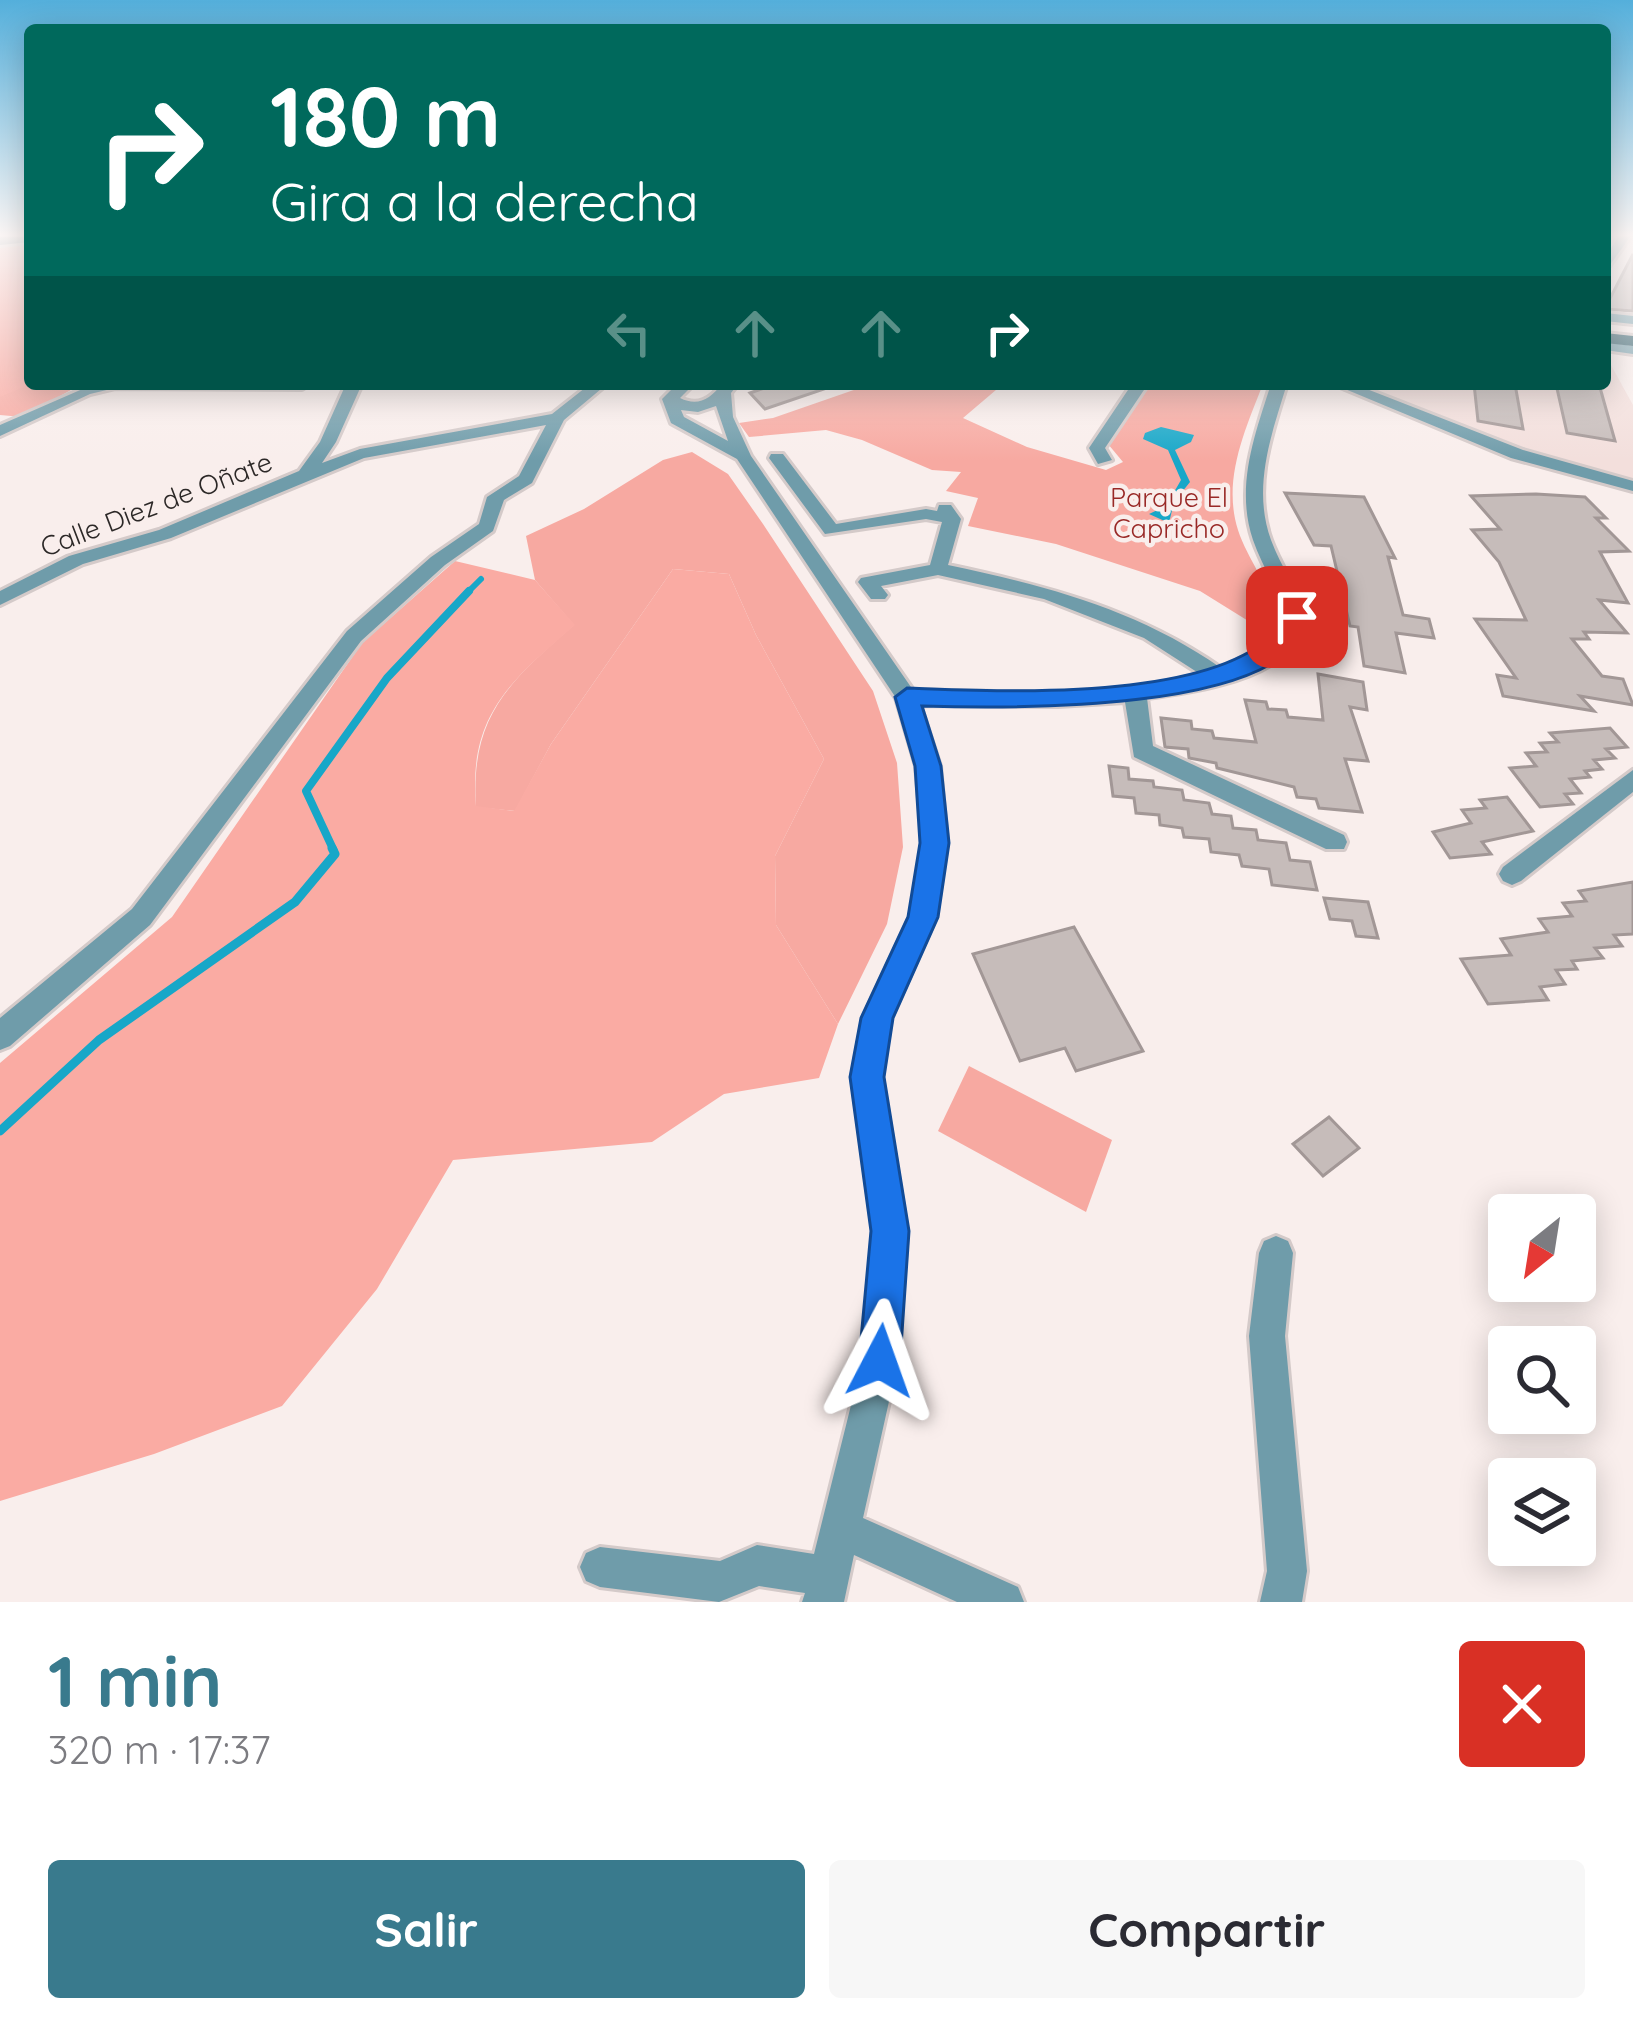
<!DOCTYPE html>
<html lang="es">
<head>
<meta charset="utf-8">
<style>
	:root { --surface:#fff; --page:#f7f7f7; --text:#2b2b33; --muted:#7c7c81; --accent:#397a8d }
	body { margin:0; font-family:Quicksand,sans-serif; background:var(--page); color:var(--text); height:100vh; display:flex; flex-direction:column; font-size:45px; white-space:nowrap }
	* { box-sizing:border-box; margin:0 }
	p { font-size:39px; color:var(--muted) }
	.icon { flex:none; width:66px; height:66px; fill:none; stroke:currentColor; stroke-width:2; stroke-linecap:round; stroke-linejoin:round }
	.map { position:relative; height:1602px; overflow:hidden }
	.drawer { display:flex; flex-direction:column; background:var(--surface); flex:1 }
	.drawer>* { flex:none }
	.banner { position:absolute; left:24px; top:24px; width:1587px; height:366px; border-radius:12px; box-shadow:0 6px 30px #0003; background:#00695c; color:#fff; overflow:hidden }
	.needle { width:78px; rotate:210deg }
	.fabs { position:absolute; left:1488px; top:1194px; display:grid; gap:24px }
	.fabs a { display:grid; place-items:center; width:108px; height:108px; border-radius:12px; background:var(--surface); box-shadow:0 6px 30px #0003; font-size:60px }
	.pin { position:absolute; display:grid; place-items:center; width:102px; height:102px; color:#fff; margin:-51px; border-radius:24px; box-shadow:0 6px 18px #0006 }
	.me { position:absolute; width:132px; margin:-66px; rotate:4deg; stroke-linejoin:round; filter:drop-shadow(0 0 9px #0008) }
	.turn { display:flex; align-items:center; gap:42px; height:252px; padding:0 48px; font-size:54px }
	.turn .icon { width:156px; height:156px; stroke-width:2.5 }
	.turn b { display:block; font-size:84px; line-height:102px }
	.lanes { display:flex; align-items:center; height:114px; padding:0 48px; background:#0003; justify-content:center; gap:60px; direction:ltr }
	.lanes .off { opacity:.35 }
	.round { display:grid; place-items:center; flex:none; width:126px; height:126px; border-radius:12px; background:var(--page) }
	.head { display:flex; align-items:center; justify-content:space-between; height:204px; padding:0 48px }
	h1 { font-size:72px; font-weight:700; line-height:90px; color:var(--accent) }
	.action { display:flex; gap:24px; margin-top:auto; padding:24px 48px }
	.action a { flex:1; height:138px; border-radius:12px; background:var(--accent); color:#fff; font-size:48px; font-weight:700; line-height:138px; text-align:center }
	.action a+a { background:var(--page); color:var(--text) }
	.map>svg:first-child { display:block }
	.built { fill:#f3dfdc }
	.green { fill:#f7a9a1 }
	.forest { fill:#faaba3 }
	.water { fill:#17a7c8 }
	.lines { fill:none; stroke-linecap:round; stroke-linejoin:round }
	.stream-far2 { stroke:#17a7c8; stroke-width:6 }
	.stream-far1 { stroke:#17a7c8; stroke-width:8 }
	.stream { stroke:#17a7c8; stroke-width:9 }
	.building { fill:#c6bcba; stroke:#a29796; stroke-width:3 }
	.minor-casing { stroke:#d4cac9; stroke-width:6 }
	.major-casing { stroke:#d4cac9; stroke-width:6 }
	.minor { fill:#6f9caa; fill-rule:evenodd }
	.major { fill:#1c5160; fill-rule:evenodd }
	.route { fill:#1a73e8; stroke:#114b97; stroke-width:3 }
	.labels { text-anchor:middle; dominant-baseline:central; stroke-width:9; stroke-linejoin:round; paint-order:stroke }
	.far-park-label { font-size:27px; fill:#992927; stroke:#f9eeec }
	.far-street-label { font-size:27px; fill:#2c2827; stroke:#f9eeec }
</style>
</head>
<body>
<div class="map">
<svg width="1633" height="1602" viewBox="0 0 1633 1602">
	<rect width="100%" height="100%" fill="#f9eeec"/>
	<!-- built -->
	<polygon class="built" points="1606,356 1633,405 1633,479 1524,448 1360,384 1605,384"/>
	<!-- green -->
	<g class="green">
		<polygon points="30,243 30,384 71,390 22,417 0,415 0,246"/>
		<path d="M 871,384 L 1003,384 L 963,418 L 1027,447 L 1106,470 L 1123,462 L 1108,444 L 1149,384 L 1213,388 L 1217,384 L 1263,384 C 1245,430 1222,480 1238,530 C 1248,562 1277,592 1271,627 L 1266,632 L 1200,591 L 1056,544 L 968,526 L 978,498 L 946,491 L 961,472 L 932,470 L 862,440 L 826,430 L 749,437 L 739,423 L 773,418 Z"/>
		<path d="M 692,452 L 728,474 L 763,524 L 873,691 L 897,763 L 903,847 L 887,924 L 838,1024 L 776,925 L 775,856 L 824,759 L 756,635 L 729,574 L 673,569 L 551,744 L 515,811 L 476,807 C 470,715 510,681 574,625 L 535,580 L 526,536 L 584,509 L 663,460 Z"/>
		<polygon points="969,1066 1112,1140 1086,1212 938,1131"/>
	</g>
	<!-- forest -->
	<g class="forest">
		<polygon points="30,251 30,384 0,397 0,255"/>
		<path d="M 455,561 L 535,580 L 575,625 C 511,681 468,714 476,806 L 514,811 L 551,744 L 673,569 L 729,574 L 756,635 L 824,759 L 775,856 L 776,925 L 838,1024 L 819,1078 L 724,1094 L 652,1142 L 453,1160 L 377,1289 L 282,1406 L 154,1454 L 0,1501 L 0,1063 L 172,917 L 362,643 Z"/>
	</g>
	<!-- water -->
	<polygon class="water" points="1161,427 1194,435 1191,442 1175,450 1190,482 1174,502 1169,523 1149,514 1166,506 1181,480 1168,450 1143,439 1145,433"/>
	<g class="lines">
		<!-- stream-far2 -->
		<polyline class="stream-far2" points="466,594 481,579"/>
		<!-- stream-far1 -->
		<polyline class="stream-far1" points="334,851 306,791 387,678 469,591"/>
		<!-- stream -->
		<polyline class="stream" points="0,1131 99,1040 295,902 335,854 332,848"/>
	</g>
	<!-- building -->
	<g class="building">
		<polygon points="1633,254 1633,311 1605,309 1605,308"/>
		<polygon points="776,384 830,384 830,387 765,409 750,393"/>
		<polygon points="1474,384 1515,384 1523,429 1478,421"/>
		<polygon points="1556,384 1599,384 1615,441 1567,433"/>
		<polygon points="1285,493 1364,497 1395,558 1388,557 1403,615 1429,619 1434,638 1396,633 1405,673 1364,666 1358,627 1350,626 1331,546 1314,545"/>
		<polygon points="1536,494 1585,497 1606,518 1596,518 1629,551 1600,552 1628,603 1599,600 1627,633 1584,632 1589,639 1572,639 1602,676 1623,679 1633,705 1580,696 1594,711 1503,696 1497,675 1516,678 1475,619 1526,620 1499,562 1472,530 1500,529 1471,496"/>
		<polygon points="1318,674 1363,682 1367,710 1350,707 1368,761 1345,759 1362,812 1319,808 1316,799 1297,797 1294,787 1217,768 1216,763 1189,758 1188,749 1165,747 1161,718 1191,721 1192,729 1212,731 1214,738 1256,742 1245,700 1266,702 1268,709 1286,710 1288,717 1323,720"/>
		<polygon points="1610,728 1627,747 1606,749 1615,758 1594,760 1602,769 1585,771 1590,777 1570,779 1581,793 1565,794 1573,804 1540,807 1510,768 1536,766 1526,753 1547,752 1540,743 1558,742 1550,733"/>
		<polygon points="1109,766 1128,768 1129,779 1153,781 1154,787 1182,790 1184,800 1209,803 1212,814 1231,816 1233,828 1256,830 1258,840 1286,843 1290,860 1310,862 1317,890 1272,885 1269,869 1242,866 1239,855 1211,852 1209,839 1184,837 1182,828 1160,825 1159,815 1136,813 1134,798 1113,796"/>
		<polygon points="1507,797 1533,831 1482,842 1491,854 1450,858 1433,832 1471,823 1462,810 1486,808 1480,800"/>
		<polygon points="1633,882 1633,934 1614,935 1622,946 1595,948 1603,958 1572,961 1577,969 1556,970 1565,984 1540,987 1548,1000 1488,1004 1461,959 1511,955 1501,939 1548,932 1539,919 1572,916 1563,903 1586,901 1579,891"/>
		<polygon points="1324,898 1368,902 1378,938 1356,936 1352,921 1330,919"/>
		<polygon points="1074,927 1143,1051 1076,1071 1065,1048 1020,1061 973,954"/>
		<polygon points="1329,1117 1359,1148 1323,1176 1293,1144"/>
	</g>
	<g class="lines">
		<!-- minor casing -->
		<g class="minor-casing">
			<g id="minor">
				<polygon points="1618,237 1630,237 1605,272 1605,258"/>
				<polygon points="1605,313 1633,316 1633,324 1605,321"/>
				<polygon points="1605,342 1633,346 1633,354 1605,350"/>
				<polygon points="94,384 310,384 302,389 115,388 90,394 0,436 0,425"/>
				<polygon points="346,384 362,384 336,442 322,463 360,449 552,414 590,384 607,384 564,420 532,483 504,500 493,531 445,565 361,641 150,925 10,1046 0,1050 0,1018 132,909 347,631 431,557 479,524 487,497 519,476 546,425 364,458 171,538 83,564 0,605 0,591 69,556 159,530 299,471 320,442"/>
				<path d="M 677,384 L 694,384 L 680,398 C 698,407 710,399 722,384 L 738,384 L 731,393 L 733,417 L 751,456 L 913,690 C 1006,692 1109,699 1200,674 L 1144,638 L 1044,599 L 938,575 L 881,586 L 888,595 L 885,599 L 871,599 L 858,582 L 861,578 L 930,565 L 942,522 L 926,519 L 825,534 L 769,458 L 771,454 L 783,454 L 836,524 L 926,509 L 937,511 L 939,505 L 951,505 L 961,519 L 948,565 C 1047,586 1138,610 1221,668 L 1271,644 L 1287,617 C 1278,590 1262,566 1253,540 C 1235,487 1255,434 1271,384 L 1287,384 C 1271,435 1252,488 1271,540 C 1281,567 1298,590 1307,617 C 1301,628 1296,641 1288,650 C 1262,682 1186,693 1147,698 L 1153,746 L 1344,835 L 1347,842 L 1344,849 L 1326,849 L 1134,757 L 1125,702 L 1058,706 L 920,705 L 940,766 L 947,843 L 936,917 L 891,1018 L 882,1077 L 907,1231 L 898,1361 L 863,1518 L 1018,1587 L 1024,1602 L 957,1602 L 854,1555 L 844,1602 L 802,1602 L 805,1593 L 759,1586 L 719,1602 L 600,1587 L 586,1581 L 580,1567 L 586,1553 L 600,1547 L 720,1561 L 757,1545 L 814,1554 L 862,1361 L 873,1231 L 852,1077 L 863,1018 L 910,917 L 923,843 L 916,766 L 896,698 L 737,459 L 671,423 L 662,399 ZM 716,406 L 728,441 L 684,417 L 681,410 L 698,412 Z"/>
				<polygon points="1132,384 1148,384 1105,448 1112,460 1098,464 1089,448"/>
				<polygon points="1333,384 1354,384 1523,450 1633,481 1633,491 1511,458"/>
				<polygon points="1633,770 1633,792 1521,881 1512,885 1503,881 1499,874 1503,867"/>
				<polygon points="1276,1236 1288,1241 1293,1253 1285,1336 1307,1571 1302,1602 1260,1602 1267,1571 1249,1336 1259,1253 1264,1241"/>
			</g>
		</g>
		<!-- major casing -->
		<g class="major-casing">
			<g id="major">
				<polygon points="0,237 30,237 30,242 0,245"/>
				<polygon points="1605,333 1633,336 1633,346 1605,343"/>
			</g>
		</g>
		<!-- minor -->
		<use href="#minor" class="minor"/>
		<!-- major -->
		<use href="#major" class="major"/>
	</g>
	<!-- sky -->
	<linearGradient id="sky" x2="0" y2="1"><stop stop-color="#54afdb"/><stop offset="0.51" stop-color="#fcf7f6"/><stop offset="1" stop-color="#fcf7f6" stop-opacity="0"/></linearGradient>
	<rect width="1633" height="461" fill="url(#sky)"/>
	<!-- route -->
	<path class="route" d="M 1297,609 L 1308,617 C 1294,716 997,708 922,706 L 941,766 L 949,843 L 938,917 L 893,1018 L 884,1077 L 909,1231 L 900,1361 L 894,1375 L 880,1381 L 865,1375 L 859,1361 L 871,1231 L 850,1077 L 861,1018 L 908,917 L 920,843 L 915,766 L 895,697 L 907,688 C 999,691 1245,706 1289,612 Z"/>
	<g class="labels">
		<!-- far-park labels -->
		<g class="far-park-label">
			<text x="1169" y="497">Parque El<tspan x="1169" dy="31">Capricho</tspan></text>
		</g>
		<!-- far-street labels -->
		<g class="far-street-label">
			<text transform="translate(156 504) rotate(-21)">Calle Diez de Oñate</text>
		</g>
	</g>
</svg>
<div class="fabs">
<a><svg class="needle" viewBox="-14 -14 28 28"><path d="M0-13l5 13h-10z" fill="#e53935"/><path d="M0 13l5-13h-10z" fill="#7c7c81"/></svg></a>
<a><svg class="icon" aria-label="search" viewBox="0 0 24 24"><circle cx="10" cy="10" r="6"/><path d="M15 15l6 6"/></svg></a>
<a><svg class="icon" aria-label="layers" viewBox="0 0 24 24"><path d="M12 4l9 5-9 5-9-5zM3 14l9 5 9-5"/></svg></a>
</div>
<div class="pin" style="left:1297px;top:617px;background:#d93025"><svg class="icon" aria-label="arrive" viewBox="0 0 24 24"><path d="M6 21V4h12l-3 4 3 4H6"/></svg></div>
<svg class="me" style="left:880px;top:1361px" viewBox="-20 -20 40 40"><path d="M0-17L14 15 0 8-14 15z" fill="#1a73e8" stroke="#fff" stroke-width="4"/></svg>
<div class="banner">
<div class="turn"><svg class="icon" aria-label="right" viewBox="0 0 24 24"><path d="M7 20v-9h11M14 6l5 5-5 5"/></svg><div><b>180 m</b>Gira a la derecha</div></div>
<div class="lanes"><svg class="icon off" aria-label="left" viewBox="0 0 24 24"><path d="M17 20v-9H6M10 6l-5 5 5 5"/></svg><svg class="icon off" aria-label="ahead" viewBox="0 0 24 24"><path d="M12 20V5M6 11l6-6 6 6"/></svg><svg class="icon off" aria-label="ahead" viewBox="0 0 24 24"><path d="M12 20V5M6 11l6-6 6 6"/></svg><svg class="icon" aria-label="right" viewBox="0 0 24 24"><path d="M7 20v-9h11M14 6l5 5-5 5"/></svg></div>
</div>
</div>
<section class="drawer">
<div class="head"><div><h1>1 min</h1><p>320 m · 17:37</p></div><a class="round" style="background:#d93025;color:#fff"><svg class="icon" aria-label="close" viewBox="0 0 24 24"><path d="M6 6l12 12M18 6L6 18"/></svg></a></div>
<div class="action"><a>Salir</a><a>Compartir</a></div>
</section>
</body>
</html>
